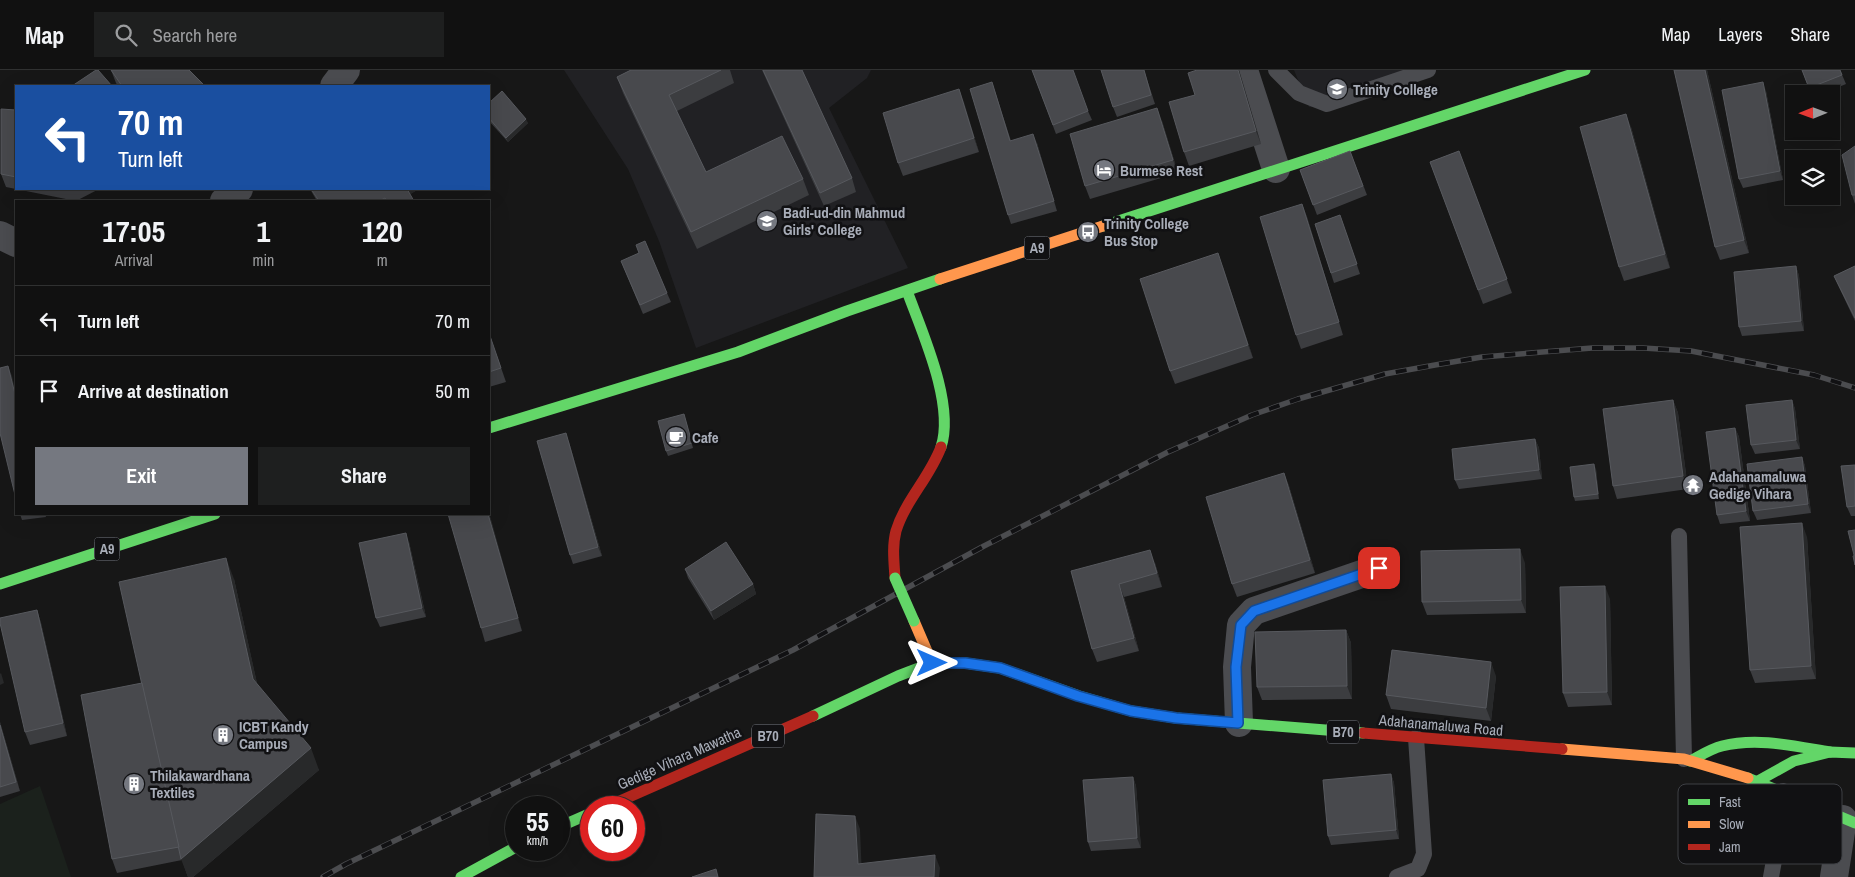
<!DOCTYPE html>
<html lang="en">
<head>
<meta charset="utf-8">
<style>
	:root { --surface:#111; --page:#1e1f1f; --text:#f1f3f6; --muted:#9c9d9f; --line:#303131; --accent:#757880 }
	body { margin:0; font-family:"Archivo Narrow",sans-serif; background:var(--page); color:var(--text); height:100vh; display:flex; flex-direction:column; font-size:19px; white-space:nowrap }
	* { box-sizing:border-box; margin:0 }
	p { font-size:16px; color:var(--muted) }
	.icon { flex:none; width:28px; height:28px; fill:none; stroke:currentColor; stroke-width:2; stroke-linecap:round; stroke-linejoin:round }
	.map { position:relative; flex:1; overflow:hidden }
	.side { position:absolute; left:15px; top:130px; width:475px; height:315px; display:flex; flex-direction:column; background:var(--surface); border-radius:0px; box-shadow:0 5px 20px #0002,0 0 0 1px var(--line) }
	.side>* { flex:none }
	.guide { position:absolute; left:15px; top:15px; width:475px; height:105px; border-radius:0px; box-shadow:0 5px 20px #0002,0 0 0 1px var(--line); background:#1a4fa0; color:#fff; overflow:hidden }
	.needle { width:32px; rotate:269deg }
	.buttons { position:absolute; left:1785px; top:15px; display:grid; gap:10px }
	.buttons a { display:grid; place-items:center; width:55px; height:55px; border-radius:0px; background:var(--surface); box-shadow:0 5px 20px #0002,0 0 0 1px var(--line); font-size:25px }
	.speed { position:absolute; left:505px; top:726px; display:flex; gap:10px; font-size:25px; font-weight:700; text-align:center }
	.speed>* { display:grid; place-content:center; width:65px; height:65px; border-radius:50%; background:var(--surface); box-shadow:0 5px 20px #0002,0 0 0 1px var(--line); line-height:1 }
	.speed small { font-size:12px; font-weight:400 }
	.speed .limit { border:8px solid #d22; background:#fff; color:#111 }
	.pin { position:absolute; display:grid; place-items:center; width:42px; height:42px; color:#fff; margin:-21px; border-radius:10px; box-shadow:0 2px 8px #0006 }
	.me { position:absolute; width:55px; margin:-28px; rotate:90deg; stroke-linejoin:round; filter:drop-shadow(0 0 4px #0008) }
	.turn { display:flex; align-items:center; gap:18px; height:105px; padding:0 20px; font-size:22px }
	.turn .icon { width:65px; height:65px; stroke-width:2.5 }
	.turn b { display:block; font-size:35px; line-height:42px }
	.eta { display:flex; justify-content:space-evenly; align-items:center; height:85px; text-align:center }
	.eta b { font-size:30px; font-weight:800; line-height:35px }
	.button { display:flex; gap:10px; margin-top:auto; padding:10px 20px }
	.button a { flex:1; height:58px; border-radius:0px; background:var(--accent); color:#fff; font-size:20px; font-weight:800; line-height:58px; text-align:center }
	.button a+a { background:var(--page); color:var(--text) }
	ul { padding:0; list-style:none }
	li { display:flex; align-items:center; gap:15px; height:70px; padding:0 20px; border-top:1px solid var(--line) }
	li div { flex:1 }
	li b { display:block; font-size:19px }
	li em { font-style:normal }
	header { display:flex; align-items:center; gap:30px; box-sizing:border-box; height:70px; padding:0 25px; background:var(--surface); border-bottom:1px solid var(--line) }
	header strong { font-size:24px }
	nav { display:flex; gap:28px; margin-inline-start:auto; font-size:18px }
	.search { width:350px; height:45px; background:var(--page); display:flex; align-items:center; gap:12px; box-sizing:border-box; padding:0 18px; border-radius:0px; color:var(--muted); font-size:19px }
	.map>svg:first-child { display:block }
	.built { fill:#212124 }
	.green { fill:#1b211c }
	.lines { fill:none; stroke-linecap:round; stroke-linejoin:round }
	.lane { stroke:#4b4c50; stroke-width:16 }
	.street { stroke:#4b4c50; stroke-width:28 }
	.fast { stroke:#63d668; stroke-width:11 }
	.slow { stroke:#ff974d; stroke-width:11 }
	.jam { stroke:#b3261e; stroke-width:11 }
	.rail-casing { stroke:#4b4c4f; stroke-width:5.5 }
	.rail { stroke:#111113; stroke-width:4; stroke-dasharray:11; stroke-linecap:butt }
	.fast-bridge { stroke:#63d668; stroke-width:11 }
	.wall { fill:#3c3d40 }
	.shaded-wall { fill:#28292a }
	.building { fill:#48494d; stroke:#57595e }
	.route-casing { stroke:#114b97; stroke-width:12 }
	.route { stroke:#1a73e8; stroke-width:9 }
	.labels { text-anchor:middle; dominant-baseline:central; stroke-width:5; stroke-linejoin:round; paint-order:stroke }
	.shield { fill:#111113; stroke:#7b7e86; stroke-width:1 }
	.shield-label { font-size:14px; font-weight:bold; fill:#a8adb8 }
	.poi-label { font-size:15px; font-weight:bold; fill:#a8adb8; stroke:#111113; text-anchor:start }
	.street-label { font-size:15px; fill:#a8adb8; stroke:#111113 }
	.key { fill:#111113; stroke:#3e4045; stroke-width:1 }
	.key-label { font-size:14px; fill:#a8adb8 }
</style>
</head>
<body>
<header>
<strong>Map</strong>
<div class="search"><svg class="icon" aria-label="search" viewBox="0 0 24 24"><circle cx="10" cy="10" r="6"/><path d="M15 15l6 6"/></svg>Search here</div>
<nav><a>Map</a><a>Layers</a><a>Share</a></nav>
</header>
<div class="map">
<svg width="1855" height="807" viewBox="0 0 1855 807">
	<rect width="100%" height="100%" fill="#171717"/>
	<!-- built -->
	<g class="built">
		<polygon points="564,0 871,0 867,8 829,38 908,198 696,278 659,171 628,99"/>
		<polygon points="1294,0 1429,0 1318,37 1309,37"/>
	</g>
	<!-- green -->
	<polygon class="green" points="40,716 71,807 0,807 0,734"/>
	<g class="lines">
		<!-- lane -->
		<g class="lane">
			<polyline points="1276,0 1299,23 1327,34 1428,0"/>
			<polyline points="1679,466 1684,689"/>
			<polyline points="1397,807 1418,799 1424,784 1416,668"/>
			<polyline points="1771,807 1777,774 1783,721"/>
		</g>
		<!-- street -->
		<g class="street">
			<polyline points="1244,0 1276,99"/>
			<polyline points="334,16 346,0"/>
			<polyline points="224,131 239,119"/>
			<polyline points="0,165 16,173"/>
			<polyline points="1239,653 1237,597 1241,555 1254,541 1379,498"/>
			<polyline points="1834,807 1843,749"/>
		</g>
		<!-- fast -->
		<g class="fast">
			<polyline points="1103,156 1585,0"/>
			<path d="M 907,221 C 922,262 955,334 941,377"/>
			<polyline points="489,358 738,282 847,241 940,209"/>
			<polyline points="0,514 215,444"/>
			<polyline points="813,646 898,606 932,593 965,593 1000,598 1079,626 1131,641 1176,648 1363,663"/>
			<path d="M 1690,691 C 1700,686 1710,679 1722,676 C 1757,667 1794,676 1830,682"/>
			<polyline points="1748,708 1855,753"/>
			<polyline points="1758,711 1794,691 1830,682 1855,683"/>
			<polyline points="559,757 591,743"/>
			<polyline points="461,807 516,777"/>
		</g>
		<!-- slow -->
		<g class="slow">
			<polyline points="940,209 1103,156"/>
			<polyline points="914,551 932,593"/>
			<polyline points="1562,679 1684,689 1748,708"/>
		</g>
		<!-- jam -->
		<g class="jam">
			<path d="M 895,508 C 894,492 892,476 896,461 C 905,431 930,407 941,377"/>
			<polyline points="1363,663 1562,679"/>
			<polyline points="604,738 813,646"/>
		</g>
		<!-- rail casing -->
		<g class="rail-casing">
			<polyline id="rail" points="323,807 346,794 793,580 984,476 1168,382 1252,345 1298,329 1385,304 1435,295 1482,287 1592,278 1643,278 1691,281 1814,305 1855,318"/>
		</g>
		<!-- rail -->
		<use href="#rail" class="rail"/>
		<!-- fast-bridge -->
		<polyline class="fast-bridge" points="895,508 914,551"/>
	</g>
	<!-- wall -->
	<g class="wall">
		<polygon points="111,0 205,16 118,16 116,13"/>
		<polygon points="631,0 730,0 734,13 677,41 706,102 803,109 809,125 697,179 623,23 617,7"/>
		<polygon points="762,0 802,0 852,108 856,122 824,136"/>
		<polygon points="1032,0 1088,41 1092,50 1056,64"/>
		<polygon points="1144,0 1155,34 1117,47 1113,37"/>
		<polygon points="1239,0 1261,74 1189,96 1184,82 1195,25"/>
		<polygon points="1674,0 1707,0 1749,183 1720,190 1715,177"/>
		<polygon points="1802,0 1840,0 1846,14 1822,24 1811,24"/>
		<polygon points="992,12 1011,71 1037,73 1057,141 1011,154 1008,145"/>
		<polygon points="959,19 979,82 903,106 898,93"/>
		<polygon points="1766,21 1783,110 1743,118 1739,109"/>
		<polygon points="489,33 528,53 508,72 489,51"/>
		<polygon points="16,40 16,119 99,119 76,131 6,117 1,104"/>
		<polygon points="1162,51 1178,103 1090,129 1085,116"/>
		<polygon points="1631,57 1670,198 1624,211 1619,197"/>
		<polygon points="1855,76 1855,134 1852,125"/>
		<polygon points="1350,81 1367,125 1317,145 1300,100"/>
		<polygon points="1459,81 1512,223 1483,234 1430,92"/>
		<polygon points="310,119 419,119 410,124 414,131 317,131"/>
		<polygon points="1302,134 1307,147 1343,265 1301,279 1296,265"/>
		<polygon points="1340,145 1360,204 1334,213 1315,154"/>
		<polygon points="621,191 667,223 671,232 643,244"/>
		<polygon points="1796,196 1799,206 1804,261 1742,266 1739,257"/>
		<polygon points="1855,196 1855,251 1838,215 1834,206"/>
		<polygon points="1223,197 1253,288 1175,314 1170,301"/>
		<polygon points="489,263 506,312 489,317"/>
		<polygon points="1673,330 1678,343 1688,419 1617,429 1613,416"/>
		<polygon points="1792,330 1795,339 1800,379 1755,384 1751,375"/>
		<polygon points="685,349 693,378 668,386 666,381"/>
		<polygon points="1735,358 1739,367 1750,451 1720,454 1717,445"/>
		<polygon points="1535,369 1539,378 1542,409 1459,419 1455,410"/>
		<polygon points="569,372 602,486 573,494 570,485"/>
		<polygon points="1802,387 1805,396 1811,443 1757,450 1753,441"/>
		<polygon points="1855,395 1855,446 1851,446 1847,437"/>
		<polygon points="1596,399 1599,429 1575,431 1574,427"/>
		<polygon points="1284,403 1289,416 1315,503 1237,527 1232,514"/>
		<polygon points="20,444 45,444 46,447 22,450"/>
		<polygon points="489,444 522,561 485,572 481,558"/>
		<polygon points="1807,467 1816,609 1755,613 1750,600"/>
		<polygon points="409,472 426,547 380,557 376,548"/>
		<polygon points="1155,493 1162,517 1124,527 1139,581 1097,592 1092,579 1071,501"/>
		<polygon points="1525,493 1526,543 1427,545 1422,532"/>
		<polygon points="685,499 753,514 756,524 714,550 688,508"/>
		<polygon points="234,509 257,614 319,700 193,807 188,807 182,790 117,803 112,789 142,613"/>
		<polygon points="1610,529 1612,635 1568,637 1563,623"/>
		<polygon points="37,540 41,553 67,666 30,675 25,662"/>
		<polygon points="1346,560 1351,573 1352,629 1262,630 1257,617"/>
		<polygon points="1496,606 1491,651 1391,639 1386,625"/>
		<polygon points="0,652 20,721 0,727"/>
		<polygon points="1391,704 1394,713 1399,769 1331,775 1328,766"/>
		<polygon points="1133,707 1136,716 1141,778 1091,781 1088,772"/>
	</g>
	<!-- shaded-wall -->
	<g class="shaded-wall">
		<polygon points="1238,0 1239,0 1261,74 1256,61"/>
		<polygon points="1705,0 1707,0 1749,183 1744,170"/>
		<polygon points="1763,12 1766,21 1783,110 1780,101"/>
		<polygon points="959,19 964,32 979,82 974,68"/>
		<polygon points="1157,38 1162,51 1178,103 1173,90"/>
		<polygon points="1626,44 1631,57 1670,198 1665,184"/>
		<polygon points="526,49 528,53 508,72 506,68"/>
		<polygon points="1033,64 1037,73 1057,141 1054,131"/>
		<polygon points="406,119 419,119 409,125"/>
		<polygon points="1302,134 1307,147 1343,265 1339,252"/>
		<polygon points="1218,183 1223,197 1253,288 1248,275"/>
		<polygon points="1796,196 1799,206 1804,261 1801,251"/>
		<polygon points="8,296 12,306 16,324 16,328"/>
		<polygon points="1673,330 1678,343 1688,419 1683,406"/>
		<polygon points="1792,330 1795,339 1800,379 1796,370"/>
		<polygon points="1735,358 1739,367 1750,451 1746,441"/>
		<polygon points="566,363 569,372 602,486 598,477"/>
		<polygon points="1535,369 1539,378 1542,409 1539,400"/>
		<polygon points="1802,387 1805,396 1811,443 1808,434"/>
		<polygon points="1594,394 1596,399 1599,429 1598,424"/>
		<polygon points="1284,403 1289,416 1315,503 1310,490"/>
		<polygon points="489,442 522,561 518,548 488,444"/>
		<polygon points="1802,453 1807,467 1816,609 1811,596"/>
		<polygon points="406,463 409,472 426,547 422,538"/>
		<polygon points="1520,479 1525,493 1526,543 1521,530"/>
		<polygon points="1150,480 1155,493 1162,517 1157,503"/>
		<polygon points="226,488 234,509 261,631 253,609"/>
		<polygon points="753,514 756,524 714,550 711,541"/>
		<polygon points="1119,514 1124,527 1139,581 1134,568"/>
		<polygon points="1605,516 1610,529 1612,635 1607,622"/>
		<polygon points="37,540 41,553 67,666 63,653"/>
		<polygon points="1346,560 1351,573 1352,629 1347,616"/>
		<polygon points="1491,592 1496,606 1491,651 1486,638"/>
		<polygon points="1,603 4,613 0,615 0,604"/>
		<polygon points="0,652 20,721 0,655"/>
		<polygon points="311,678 319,700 193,807 188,807 181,789"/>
		<polygon points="1391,704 1394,713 1399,769 1396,760"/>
		<polygon points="1133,707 1136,716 1141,778 1137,768"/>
		<polygon points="855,746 860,759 862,807 858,794"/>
		<polygon points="935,785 940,798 939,807 934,807"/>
	</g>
	<!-- building -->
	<g class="building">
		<polygon points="96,0 98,0 112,16 72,16"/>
		<polygon points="111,0 189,0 205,16 122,16"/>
		<polygon points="631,0 721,0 669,25 706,102 782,66 803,109 691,162 617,7"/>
		<polygon points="763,0 802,0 852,108 820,123"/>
		<polygon points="1032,0 1073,0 1088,41 1053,55"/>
		<polygon points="1101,0 1144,0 1151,25 1113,37"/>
		<polygon points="1197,0 1238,0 1256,61 1184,82 1169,32 1195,25 1188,3"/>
		<polygon points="1674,0 1705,0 1744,170 1715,177"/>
		<polygon points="1802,0 1840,0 1842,5 1809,18"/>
		<polygon points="992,12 1010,71 1033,64 1054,131 1008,145 970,19"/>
		<polygon points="1763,12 1780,101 1739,109 1722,20"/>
		<polygon points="959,19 974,68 898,93 883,43"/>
		<polygon points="502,21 526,49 506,68 489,48 489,33"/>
		<polygon points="1157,38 1173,90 1085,116 1070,64"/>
		<polygon points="1,39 16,40 16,107 1,104"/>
		<polygon points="1626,44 1665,184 1619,197 1580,57"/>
		<polygon points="1855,76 1855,125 1852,125 1842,85"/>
		<polygon points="1350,81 1363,116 1313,135 1300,100"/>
		<polygon points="1459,81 1507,209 1478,220 1430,92"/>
		<polygon points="311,119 407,119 414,131 387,131 385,128 379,131 319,131"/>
		<polygon points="1302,134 1339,252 1296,265 1260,147"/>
		<polygon points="1340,145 1357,194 1331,203 1315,154"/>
		<polygon points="645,171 667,223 640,235 621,191 639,183 636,175"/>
		<polygon points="1218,183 1248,275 1170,301 1140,209"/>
		<polygon points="1796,196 1801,251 1739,257 1734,202"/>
		<polygon points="1855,196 1855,248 1834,206"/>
		<polygon points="489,263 501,298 489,302"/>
		<polygon points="8,296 16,328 16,429 0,363 0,298"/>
		<polygon points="1673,330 1683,406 1613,416 1603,339"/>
		<polygon points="1792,330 1796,370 1751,375 1746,335"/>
		<polygon points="684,344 692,373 666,381 658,351"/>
		<polygon points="1735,358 1746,441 1717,445 1706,362"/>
		<polygon points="566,363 598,477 570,485 537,371"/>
		<polygon points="1535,369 1539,400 1455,410 1452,379"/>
		<polygon points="1802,387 1808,434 1753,441 1747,394"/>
		<polygon points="1594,394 1598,424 1574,427 1570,397"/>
		<polygon points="1855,395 1855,436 1847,437 1841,396"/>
		<polygon points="1284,403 1310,490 1232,514 1206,427"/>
		<polygon points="448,444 488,444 518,548 481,558"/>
		<polygon points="1802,453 1811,596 1750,600 1740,457"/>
		<polygon points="1855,460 1855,485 1854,485 1848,461"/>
		<polygon points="406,463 422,538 376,548 359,473"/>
		<polygon points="726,472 753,514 711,541 685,499"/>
		<polygon points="1520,479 1521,530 1422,532 1421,481"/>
		<polygon points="1150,480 1157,503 1119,514 1134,568 1092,579 1071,501"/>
		<polygon points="1855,485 1855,495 1853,486"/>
		<polygon points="226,488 253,609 311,678 181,789 119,512"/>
		<polygon points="1605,516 1607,622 1563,623 1560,517"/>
		<polygon points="37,540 63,653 25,662 0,553 0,548"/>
		<polygon points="1346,560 1347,616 1257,617 1255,562"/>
		<polygon points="1392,580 1491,592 1486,638 1386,625"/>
		<polygon points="142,613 179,777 112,789 81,625"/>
		<polygon points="0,655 16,712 0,717"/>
		<polygon points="1391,704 1396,760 1328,766 1323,710"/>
		<polygon points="1133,707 1137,768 1088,772 1083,710"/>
		<polygon points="816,744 855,746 858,794 935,785 934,807 814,807"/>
		<polygon points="716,799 718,807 692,807"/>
	</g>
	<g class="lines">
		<!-- route casing -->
		<g class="route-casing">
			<polyline id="route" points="932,593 965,593 1000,598 1078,626 1131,641 1176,648 1238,653 1236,597 1241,555 1254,541 1379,498"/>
		</g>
		<!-- route -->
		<use href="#route" class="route"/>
	</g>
	<!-- icons -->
	<defs>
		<g id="school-disc" transform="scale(1.125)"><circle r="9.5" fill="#757880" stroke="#111113"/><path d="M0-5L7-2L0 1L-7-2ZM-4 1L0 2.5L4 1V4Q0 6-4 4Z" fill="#fff"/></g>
		<g id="hotel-disc" transform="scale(1.125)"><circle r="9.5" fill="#757880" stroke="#111113"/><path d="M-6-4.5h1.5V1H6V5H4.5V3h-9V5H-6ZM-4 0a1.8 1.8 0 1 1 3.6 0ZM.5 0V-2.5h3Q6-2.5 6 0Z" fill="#fff"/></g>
		<g id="bus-disc" transform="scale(1.125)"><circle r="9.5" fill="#757880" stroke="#111113"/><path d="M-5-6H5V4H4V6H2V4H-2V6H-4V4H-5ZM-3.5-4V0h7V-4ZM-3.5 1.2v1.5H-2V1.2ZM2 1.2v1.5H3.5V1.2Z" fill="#fff"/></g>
		<g id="cafe-disc" transform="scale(1.125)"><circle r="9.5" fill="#757880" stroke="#111113"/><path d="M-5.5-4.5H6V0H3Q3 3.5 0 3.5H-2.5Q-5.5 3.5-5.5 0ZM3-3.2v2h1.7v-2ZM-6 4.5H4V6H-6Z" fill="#fff"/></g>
		<g id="temple-disc" transform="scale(1.125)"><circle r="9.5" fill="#757880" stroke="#111113"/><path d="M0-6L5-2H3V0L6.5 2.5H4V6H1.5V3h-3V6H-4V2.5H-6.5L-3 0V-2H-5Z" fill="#fff"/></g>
		<g id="building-disc" transform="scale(1.125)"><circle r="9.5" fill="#757880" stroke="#111113"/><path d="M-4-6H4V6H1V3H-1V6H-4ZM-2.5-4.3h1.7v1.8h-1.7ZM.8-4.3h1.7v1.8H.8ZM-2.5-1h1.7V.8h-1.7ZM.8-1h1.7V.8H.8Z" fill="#fff"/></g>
	</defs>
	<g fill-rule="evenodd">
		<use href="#school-disc" x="1337" y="19"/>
		<use href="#hotel-disc" x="1104" y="100"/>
		<use href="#school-disc" x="767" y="151"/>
		<use href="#bus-disc" x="1088" y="162"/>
		<use href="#cafe-disc" x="676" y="367"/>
		<use href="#temple-disc" x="1693" y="415"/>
		<use href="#building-disc" x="223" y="665"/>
		<use href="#building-disc" x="134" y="714"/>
	</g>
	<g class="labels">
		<!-- shield labels -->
		<g class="shield">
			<rect x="1024.5" y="166.5" width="25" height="23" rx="4"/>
			<rect x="94.5" y="467.5" width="25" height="23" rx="4"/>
			<rect x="1327" y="650.5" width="32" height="23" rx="4"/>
			<rect x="752" y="654.5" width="32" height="23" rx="4"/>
		</g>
		<g class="shield-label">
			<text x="1037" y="178">A9</text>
			<text x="107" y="479">A9</text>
			<text x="1343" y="662">B70</text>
			<text x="768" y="666">B70</text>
		</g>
		<!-- poi labels -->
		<g class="poi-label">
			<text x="1353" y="19">Trinity College</text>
			<text x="1120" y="100">Burmese Rest</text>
			<text x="783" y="142">Badi-ud-din Mahmud<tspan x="783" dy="17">Girls' College</tspan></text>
			<text x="1104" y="153">Trinity College<tspan x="1104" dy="17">Bus Stop</tspan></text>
			<text x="692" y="367">Cafe</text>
			<text x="1709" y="406">Adahanamaluwa<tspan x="1709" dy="17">Gedige Vihara</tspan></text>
			<text x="239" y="656">ICBT Kandy<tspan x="239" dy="17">Campus</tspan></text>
			<text x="150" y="705">Thilakawardhana<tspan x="150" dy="17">Textiles</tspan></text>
		</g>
		<!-- street labels -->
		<g class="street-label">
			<text transform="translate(1441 655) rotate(5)">Adahanamaluwa Road</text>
			<text transform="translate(679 688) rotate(-24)">Gedige Vihara Mawatha</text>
		</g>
	</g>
	<!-- legend -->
	<rect x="1678" y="714" width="164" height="80" rx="8" class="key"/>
	<rect x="1688" y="729" width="22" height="6" fill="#63d668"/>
	<rect x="1688" y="751" width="22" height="7" fill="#ff974d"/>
	<rect x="1688" y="774" width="22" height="6" fill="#b3261e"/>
	<g class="key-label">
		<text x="1719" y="737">Fast</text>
		<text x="1719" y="759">Slow</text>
		<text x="1719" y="782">Jam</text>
	</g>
</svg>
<div class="buttons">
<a><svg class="needle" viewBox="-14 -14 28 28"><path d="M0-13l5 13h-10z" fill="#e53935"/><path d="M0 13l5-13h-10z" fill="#9c9d9f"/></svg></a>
<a><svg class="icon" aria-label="layers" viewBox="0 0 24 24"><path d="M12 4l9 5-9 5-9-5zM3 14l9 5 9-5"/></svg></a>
</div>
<div class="speed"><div>55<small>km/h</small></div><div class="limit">60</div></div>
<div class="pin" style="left:1379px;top:498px;background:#d93025"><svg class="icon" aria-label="arrive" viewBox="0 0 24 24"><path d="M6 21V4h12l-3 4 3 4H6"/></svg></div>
<svg class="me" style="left:932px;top:593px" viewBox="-20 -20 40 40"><path d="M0-17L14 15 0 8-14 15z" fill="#1a73e8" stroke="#fff" stroke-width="4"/></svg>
<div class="guide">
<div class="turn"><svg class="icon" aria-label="left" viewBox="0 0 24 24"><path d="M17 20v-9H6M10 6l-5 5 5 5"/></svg><div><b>70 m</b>Turn left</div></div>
</div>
<section class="side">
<div class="eta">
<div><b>17:05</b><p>Arrival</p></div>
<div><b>1</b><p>min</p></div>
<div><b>120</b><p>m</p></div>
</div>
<ul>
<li><svg class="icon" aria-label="left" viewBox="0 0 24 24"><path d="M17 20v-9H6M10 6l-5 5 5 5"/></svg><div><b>Turn left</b></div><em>70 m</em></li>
<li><svg class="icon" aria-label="arrive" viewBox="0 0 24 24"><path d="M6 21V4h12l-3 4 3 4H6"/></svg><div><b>Arrive at destination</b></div><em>50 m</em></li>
</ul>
<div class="button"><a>Exit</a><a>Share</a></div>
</section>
</div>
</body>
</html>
